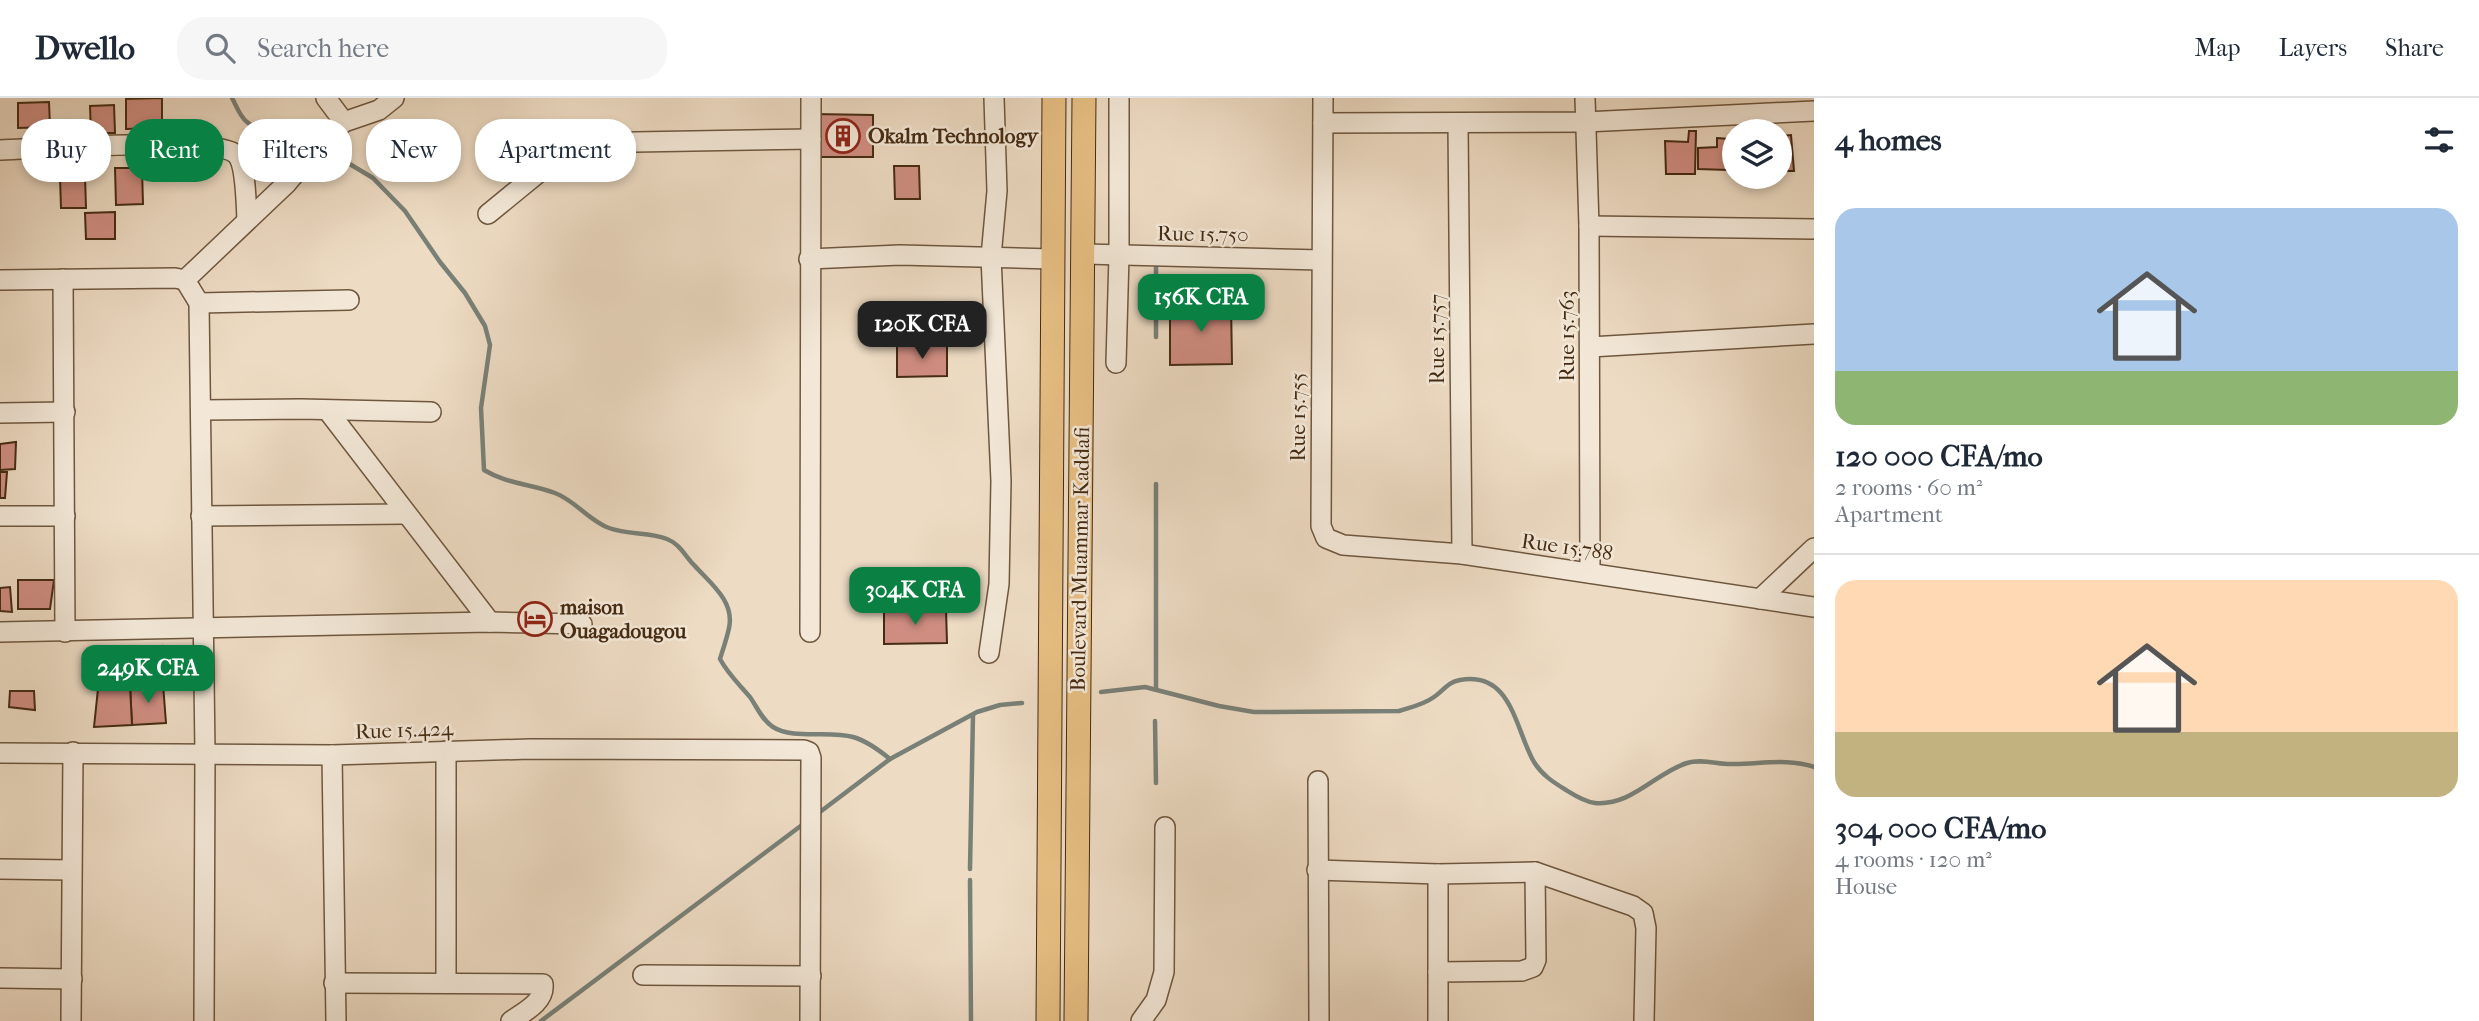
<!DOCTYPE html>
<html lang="en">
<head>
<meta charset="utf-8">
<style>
	:root { --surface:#fff; --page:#f6f6f7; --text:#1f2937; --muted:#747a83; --line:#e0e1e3; --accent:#0b8043 }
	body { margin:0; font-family:"IM FELL French Canon",serif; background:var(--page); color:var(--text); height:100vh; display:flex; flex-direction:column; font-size:26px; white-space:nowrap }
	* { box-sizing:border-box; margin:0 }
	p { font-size:23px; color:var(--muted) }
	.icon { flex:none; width:38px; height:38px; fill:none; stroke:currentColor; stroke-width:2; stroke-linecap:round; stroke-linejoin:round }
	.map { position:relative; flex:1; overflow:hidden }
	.details { display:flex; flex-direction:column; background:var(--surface); width:665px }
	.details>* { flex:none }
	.hud { position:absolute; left:21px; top:21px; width:665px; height:63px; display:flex; gap:14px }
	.controls { position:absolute; left:1722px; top:21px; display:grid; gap:14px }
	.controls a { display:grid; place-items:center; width:70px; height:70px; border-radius:50%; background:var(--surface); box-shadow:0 4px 10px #0003; font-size:35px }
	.price { position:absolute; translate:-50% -60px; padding:0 16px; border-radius:14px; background:var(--accent); color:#fff; font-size:23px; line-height:46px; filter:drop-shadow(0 2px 4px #0008) }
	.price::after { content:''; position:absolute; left:50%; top:42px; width:21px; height:16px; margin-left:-10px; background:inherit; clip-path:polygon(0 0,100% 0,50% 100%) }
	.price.active { background:#222; color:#fff }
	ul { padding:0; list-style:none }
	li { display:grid; align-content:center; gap:14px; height:371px; padding:0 21px }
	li+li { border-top:2px solid var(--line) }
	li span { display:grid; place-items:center; height:217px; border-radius:21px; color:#555 }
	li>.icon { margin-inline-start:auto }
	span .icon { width:126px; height:126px; fill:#fffc; stroke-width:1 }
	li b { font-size:30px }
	h2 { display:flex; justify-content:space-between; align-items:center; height:84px; padding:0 21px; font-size:30px }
	.tag { padding:0 24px; border-radius:28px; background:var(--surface); box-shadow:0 4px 10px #0003; font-size:24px; line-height:63px }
	.tag.active { background:var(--accent); color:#fff }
	header { display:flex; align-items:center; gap:42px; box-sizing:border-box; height:98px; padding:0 35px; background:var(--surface); border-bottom:2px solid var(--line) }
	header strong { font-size:33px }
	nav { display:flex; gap:38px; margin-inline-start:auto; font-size:24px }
	.search { width:490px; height:63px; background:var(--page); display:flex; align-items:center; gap:18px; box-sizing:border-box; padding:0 24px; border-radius:28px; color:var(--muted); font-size:26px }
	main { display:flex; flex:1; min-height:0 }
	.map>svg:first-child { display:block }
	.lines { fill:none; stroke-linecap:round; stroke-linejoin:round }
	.stream { stroke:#798077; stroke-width:4.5 }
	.building { fill:#cf8d81; stroke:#452b12; stroke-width:2 }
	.minor-casing { stroke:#6f573e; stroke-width:22 }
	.major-casing { stroke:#452b12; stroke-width:25 }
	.minor { stroke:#f3e8d8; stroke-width:19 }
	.major { stroke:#e6be82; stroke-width:23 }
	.labels { text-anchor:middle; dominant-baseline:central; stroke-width:5; stroke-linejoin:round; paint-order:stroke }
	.poi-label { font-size:21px; font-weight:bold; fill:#452b12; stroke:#f3e8d8; text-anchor:start }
	.street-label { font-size:21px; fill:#452b12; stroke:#f3e8d8 }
</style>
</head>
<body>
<header>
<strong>Dwello</strong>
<div class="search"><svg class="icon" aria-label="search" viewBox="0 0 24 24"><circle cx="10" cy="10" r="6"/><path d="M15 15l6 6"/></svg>Search here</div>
<nav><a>Map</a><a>Layers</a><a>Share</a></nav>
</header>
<main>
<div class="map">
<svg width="1814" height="923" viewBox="0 0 1814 923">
	<rect width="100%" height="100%" fill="#eddbc3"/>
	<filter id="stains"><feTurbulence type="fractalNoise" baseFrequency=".00286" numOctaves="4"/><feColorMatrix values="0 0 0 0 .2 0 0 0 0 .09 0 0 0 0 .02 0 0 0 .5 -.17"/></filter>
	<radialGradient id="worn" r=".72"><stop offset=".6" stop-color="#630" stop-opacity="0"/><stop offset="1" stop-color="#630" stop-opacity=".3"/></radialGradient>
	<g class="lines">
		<!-- stream -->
		<g class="stream">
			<path d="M232,0C236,7 240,19 247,24C265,39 290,41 312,45"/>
			<path d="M323,50L373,80L405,113L440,164L465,195L485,228L490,247L481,310L484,372C507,386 531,386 555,395C576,403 589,423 609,430C628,437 650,434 667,441C680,446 685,458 694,467C710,485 735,503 729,530C727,540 723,551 720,561C728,576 739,586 750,599C757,609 762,622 773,629C793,642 830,632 853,639C867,643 879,652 890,661"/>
			<polyline points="1156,168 1156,239"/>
			<polyline points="1156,386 1156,591"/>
			<path d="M1101,594L1145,589L1219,608L1254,614L1399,613C1411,609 1423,607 1434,599C1443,593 1448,584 1460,582C1512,573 1515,631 1534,664C1542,677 1553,684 1566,692C1574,697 1585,704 1595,705C1632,708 1655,675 1687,665C1702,660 1719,667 1734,666C1761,666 1789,660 1814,669"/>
			<polyline points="1155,623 1156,685"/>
			<polyline points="816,717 890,661 977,614 1000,607 1022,605"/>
			<polyline points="970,771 973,617"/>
			<polyline points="970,782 971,923"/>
			<polyline points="541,923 806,724"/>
		</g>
	</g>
	<!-- building -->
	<g class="building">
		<polygon points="162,0 162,30 126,31 126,1"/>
		<polygon points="49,4 50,29 18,30 18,5"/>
		<polygon points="114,7 115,35 91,35 90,8"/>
		<polygon points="814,16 873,17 873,59 813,59"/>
		<polygon points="1689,33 1696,33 1695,76 1666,76 1665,43 1688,44"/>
		<polygon points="1791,37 1794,73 1780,73 1780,38"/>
		<polygon points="1717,40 1728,41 1728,72 1698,71 1698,50 1717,49"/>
		<polygon points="1731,50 1734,50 1734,75 1730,75"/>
		<polygon points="894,68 919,68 920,101 895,101"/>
		<polygon points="115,70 142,70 143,106 116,107"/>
		<polygon points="85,78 86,110 61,110 60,79"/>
		<polygon points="115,114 115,141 86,141 85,115"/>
		<polygon points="1231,204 1232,266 1170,267 1170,205"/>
		<polygon points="947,247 947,278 897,279 897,248"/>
		<polygon points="16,344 15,371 0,372 0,346"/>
		<polygon points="0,374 7,374 5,400 0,400"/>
		<polygon points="18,482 54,482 50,511 18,511"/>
		<polygon points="10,489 12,514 0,513 0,490"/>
		<polygon points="946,511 947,545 884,546 884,512"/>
		<polygon points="162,548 163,586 130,588 136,552"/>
		<polygon points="163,586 166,625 132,627 130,588"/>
		<polygon points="130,588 132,627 94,629 98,591"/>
		<polygon points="10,593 34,593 35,612 9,609"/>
	</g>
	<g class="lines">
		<!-- minor casing -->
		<g class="minor-casing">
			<g id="minor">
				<polyline points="326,0 344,24"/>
				<polyline points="1323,0 1321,428 1326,440 1343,447 1462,456 1814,509"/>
				<polyline points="1585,0 1589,128 1590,475"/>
				<polyline points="1323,25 1585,24 1814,13"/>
				<polyline points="1458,26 1462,456"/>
				<path d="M0,52C34,51 220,38 237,57C246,67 246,106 247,121"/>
				<polyline points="488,116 559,58 585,49 635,44 811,41"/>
				<polyline points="1589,128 1814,131"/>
				<polyline points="1084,156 1321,162"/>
				<polyline points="809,161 900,157 1052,161"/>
				<polyline points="63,181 65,534"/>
				<polyline points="0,182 175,180 185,182"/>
				<polyline points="185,182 199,205 205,655 204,923"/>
				<polyline points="185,182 287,85 319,47 344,24 379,12 394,0"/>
				<polyline points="199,205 349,202"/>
				<polyline points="1590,249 1814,236"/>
				<polyline points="1116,265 1119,157 1119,0"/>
				<polyline points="201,312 301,311 431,314"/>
				<polyline points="328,313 490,524"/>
				<polyline points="0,315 65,314"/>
				<polyline points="0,418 65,418"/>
				<polyline points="201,418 405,416"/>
				<polyline points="1760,501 1814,450"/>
				<polyline points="0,534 490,524 582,526"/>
				<polyline points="810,534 811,0"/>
				<polyline points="989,555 999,486 1001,383 991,159 997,93 994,0"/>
				<polyline points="446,653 446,885"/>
				<polyline points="0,655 332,657 530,651 804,652 809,654 811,660 810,923"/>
				<polyline points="332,657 336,923"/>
				<polyline points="1318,683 1319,923"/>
				<polyline points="0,771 71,772"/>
				<polyline points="1317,772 1438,776 1535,774 1633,808 1643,815 1646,830 1644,923"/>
				<polyline points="1438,874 1522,873 1533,869 1536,862 1535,774"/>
				<polyline points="643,877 811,878"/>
				<polyline points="0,880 72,881"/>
				<path d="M334,885L543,886C545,904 524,914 511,923"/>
				<polyline points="71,923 73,654"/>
				<polyline points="1141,923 1156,902 1164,874 1165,729"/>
				<polyline points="1438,923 1438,776"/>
			</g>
		</g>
		<!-- major casing -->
		<g class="major-casing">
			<g id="major">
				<polyline points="1048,923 1054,0"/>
				<polyline points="1076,923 1084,0"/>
			</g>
		</g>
		<!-- minor -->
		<use href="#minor" class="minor"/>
		<!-- major -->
		<use href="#major" class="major"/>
	</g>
	<!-- icons -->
	<defs>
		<g id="building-ring" transform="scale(1.75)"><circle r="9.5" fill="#f3e8d8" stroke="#8f2418" stroke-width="1.5"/><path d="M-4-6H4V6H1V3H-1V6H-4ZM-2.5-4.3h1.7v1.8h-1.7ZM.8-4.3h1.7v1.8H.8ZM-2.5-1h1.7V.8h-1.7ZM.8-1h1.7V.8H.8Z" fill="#8f2418"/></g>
		<g id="hotel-ring" transform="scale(1.75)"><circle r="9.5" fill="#f3e8d8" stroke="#8f2418" stroke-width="1.5"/><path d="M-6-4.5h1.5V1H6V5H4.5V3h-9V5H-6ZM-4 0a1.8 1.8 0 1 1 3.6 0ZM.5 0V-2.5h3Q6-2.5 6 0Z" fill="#8f2418"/></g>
	</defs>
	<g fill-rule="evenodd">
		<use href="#building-ring" x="843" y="38"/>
		<use href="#hotel-ring" x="535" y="521"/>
	</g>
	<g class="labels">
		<!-- poi labels -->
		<g class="poi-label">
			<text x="868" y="38">Okalm Technology</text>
			<text x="560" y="509">maison<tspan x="560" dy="24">Ouagadougou</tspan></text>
		</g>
		<!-- street labels -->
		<g class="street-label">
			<text transform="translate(1203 136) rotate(1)">Rue 15.750</text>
			<text transform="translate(1567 238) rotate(-90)">Rue 15.763</text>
			<text transform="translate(1437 241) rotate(-90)">Rue 15.757</text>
			<text transform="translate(1298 319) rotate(-90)">Rue 15.755</text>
			<text transform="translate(1567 449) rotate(8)">Rue 15.788</text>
			<text transform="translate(1080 461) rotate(-89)">Boulevard Muammar Kaddafi</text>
			<text transform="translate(404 632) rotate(-2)">Rue 15.424</text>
		</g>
	</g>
	<rect width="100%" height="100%" filter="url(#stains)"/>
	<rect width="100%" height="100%" fill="url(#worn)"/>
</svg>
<div class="controls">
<a><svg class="icon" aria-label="layers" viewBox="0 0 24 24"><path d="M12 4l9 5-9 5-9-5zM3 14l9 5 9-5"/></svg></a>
</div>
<b class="price" style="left:1201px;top:236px">156K CFA</b>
<b class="price active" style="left:922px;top:263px">120K CFA</b>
<b class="price" style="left:915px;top:529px">304K CFA</b>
<b class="price" style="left:148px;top:607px">249K CFA</b>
<div class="hud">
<a class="tag">Buy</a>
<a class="tag active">Rent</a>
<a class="tag">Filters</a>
<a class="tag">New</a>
<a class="tag">Apartment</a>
</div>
</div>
<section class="details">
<h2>4 homes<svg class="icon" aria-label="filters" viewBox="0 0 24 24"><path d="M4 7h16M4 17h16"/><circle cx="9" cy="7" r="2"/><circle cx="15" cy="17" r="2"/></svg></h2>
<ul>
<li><span style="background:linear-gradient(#a9c7e8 75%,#8fb573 0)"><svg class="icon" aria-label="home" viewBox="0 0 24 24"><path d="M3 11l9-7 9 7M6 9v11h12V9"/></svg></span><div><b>120 000 CFA/mo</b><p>2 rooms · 60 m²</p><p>Apartment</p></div></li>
<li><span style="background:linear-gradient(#ffd9b3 70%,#c2b280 0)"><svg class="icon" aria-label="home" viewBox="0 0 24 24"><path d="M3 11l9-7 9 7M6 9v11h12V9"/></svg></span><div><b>304 000 CFA/mo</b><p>4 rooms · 120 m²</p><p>House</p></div></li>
</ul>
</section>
</main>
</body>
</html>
